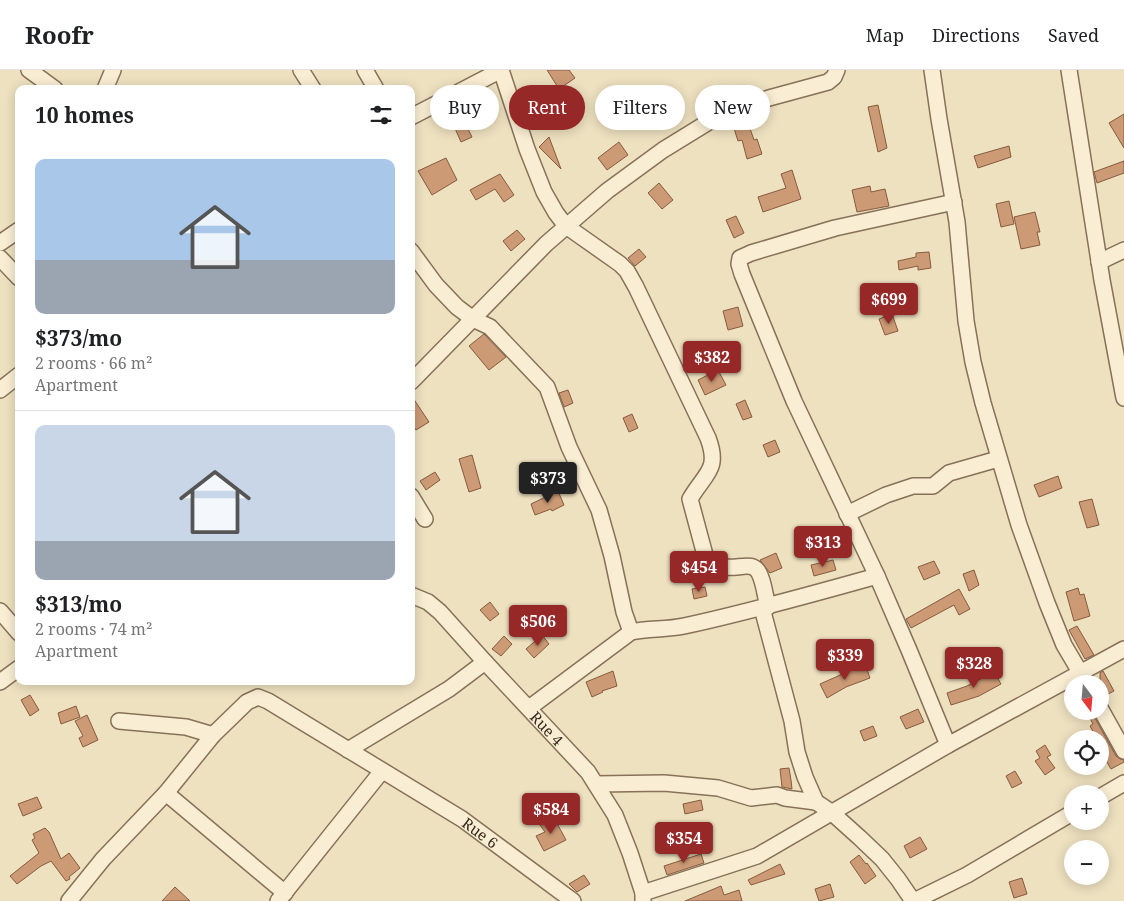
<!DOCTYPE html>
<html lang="en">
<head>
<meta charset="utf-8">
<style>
	:root { --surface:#fff; --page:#f6f6f6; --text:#202124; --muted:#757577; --line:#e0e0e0; --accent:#962928 }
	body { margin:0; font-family:"Noto Serif",serif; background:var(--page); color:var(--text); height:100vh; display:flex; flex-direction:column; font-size:19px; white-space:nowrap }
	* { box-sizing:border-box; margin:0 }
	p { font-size:16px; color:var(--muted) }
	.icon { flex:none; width:28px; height:28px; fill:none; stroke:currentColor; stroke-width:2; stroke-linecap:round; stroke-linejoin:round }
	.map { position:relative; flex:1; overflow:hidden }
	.drawer { position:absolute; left:15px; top:15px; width:400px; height:600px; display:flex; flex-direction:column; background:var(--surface); border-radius:10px; box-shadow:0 2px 12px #0003 }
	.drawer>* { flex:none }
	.guide { position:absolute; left:430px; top:15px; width:475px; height:45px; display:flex; gap:10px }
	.needle { width:32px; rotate:164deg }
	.tools { position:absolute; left:1064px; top:605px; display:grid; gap:10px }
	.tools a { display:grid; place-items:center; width:45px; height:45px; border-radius:50%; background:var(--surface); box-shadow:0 2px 12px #0003; font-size:25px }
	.price { position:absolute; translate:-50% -42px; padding:0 11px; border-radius:5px; background:var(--accent); color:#fff; font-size:16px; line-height:32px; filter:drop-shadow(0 1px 2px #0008) }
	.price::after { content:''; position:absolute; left:50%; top:30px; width:15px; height:11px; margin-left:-8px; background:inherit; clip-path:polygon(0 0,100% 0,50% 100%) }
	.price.current { background:#222; color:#fff }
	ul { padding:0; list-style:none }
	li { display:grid; align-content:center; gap:10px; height:265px; padding:0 20px }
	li+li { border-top:1px solid var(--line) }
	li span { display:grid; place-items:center; height:155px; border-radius:10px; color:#555 }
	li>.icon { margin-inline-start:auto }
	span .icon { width:90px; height:90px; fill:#fffc; stroke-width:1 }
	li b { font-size:21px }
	h2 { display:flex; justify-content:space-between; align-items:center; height:60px; padding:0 20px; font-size:21px }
	.chip { padding:0 18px; border-radius:22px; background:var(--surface); box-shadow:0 2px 12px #0003; font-size:18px; line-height:45px }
	.chip.current { background:var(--accent); color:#fff }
	header { display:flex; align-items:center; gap:30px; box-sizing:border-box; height:70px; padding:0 25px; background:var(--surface); border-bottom:1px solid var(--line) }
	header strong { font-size:24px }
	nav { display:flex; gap:28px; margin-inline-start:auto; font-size:18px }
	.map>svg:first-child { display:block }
	.building { fill:#cc9b76; stroke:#865b3e }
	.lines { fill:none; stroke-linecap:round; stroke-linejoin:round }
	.minor-casing { stroke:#877158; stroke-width:18 }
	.minor { stroke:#f9eed3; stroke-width:15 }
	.labels { text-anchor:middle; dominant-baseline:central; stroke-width:5; stroke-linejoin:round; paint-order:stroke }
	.street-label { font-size:15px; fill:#36291d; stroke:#f5ebd0 }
</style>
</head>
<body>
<header>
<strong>Roofr</strong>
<nav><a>Map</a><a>Directions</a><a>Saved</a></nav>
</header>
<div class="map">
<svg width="1124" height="831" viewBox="0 0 1124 831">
	<rect width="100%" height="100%" fill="#eee1c0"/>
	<!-- building -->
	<g class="building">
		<polygon points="547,0 569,0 575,8 559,19"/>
		<polygon points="657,32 667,50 658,55 648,37"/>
		<polygon points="878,35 887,78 878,82 868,37"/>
		<polygon points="1124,44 1124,78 1109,53"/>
		<polygon points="746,47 754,70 757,69 762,84 747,89 742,70 738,71 732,52"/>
		<polygon points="464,51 472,67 461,72 454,56"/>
		<polygon points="549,67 561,99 539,77"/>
		<polygon points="619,72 628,85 607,100 598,88"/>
		<polygon points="1009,76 1011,87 978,98 974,86"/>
		<polygon points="446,88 457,110 432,125 418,101"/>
		<polygon points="1124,91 1124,103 1097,113 1094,102"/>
		<polygon points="792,100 801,129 763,142 758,127 786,118 781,104"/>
		<polygon points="500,104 514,125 504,132 495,119 476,130 470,120"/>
		<polygon points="659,113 673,130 662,139 648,123"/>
		<polygon points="870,116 871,122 885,119 889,136 857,142 852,120"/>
		<polygon points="1009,131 1014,154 1001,157 996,134"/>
		<polygon points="1035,142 1040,162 1037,162 1040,175 1021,179 1014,147"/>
		<polygon points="736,146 744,163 734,168 726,150"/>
		<polygon points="517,160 525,169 511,181 503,171"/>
		<polygon points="639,179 646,187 635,196 628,188"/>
		<polygon points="929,182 931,198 918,200 918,196 899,200 898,191 916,187 916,183"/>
		<polygon points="738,237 743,256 728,260 723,241"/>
		<polygon points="892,244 898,261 885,265 879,249"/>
		<polygon points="484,264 506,287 489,300 469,276"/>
		<polygon points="718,300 726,315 705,325 698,310"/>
		<polygon points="568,320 573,333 564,337 559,323"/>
		<polygon points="411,325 429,352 416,360 411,353"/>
		<polygon points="745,330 752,347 743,350 736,334"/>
		<polygon points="632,344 638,358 629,362 623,348"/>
		<polygon points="775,370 780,382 768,387 763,375"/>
		<polygon points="472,385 481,418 469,422 459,389"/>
		<polygon points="435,402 440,410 426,420 420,411"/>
		<polygon points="1058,406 1062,418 1039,427 1034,415"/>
		<polygon points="558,421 564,435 552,441 551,439 535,445 531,434"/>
		<polygon points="1092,429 1099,455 1087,458 1079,432"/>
		<polygon points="776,483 782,498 770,503 760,490"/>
		<polygon points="833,490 836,500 814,506 811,495"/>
		<polygon points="934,491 940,503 924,510 918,497"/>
		<polygon points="974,500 979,515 969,521 963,504"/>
		<polygon points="705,517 707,526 694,529 692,519"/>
		<polygon points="1078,518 1080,525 1084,524 1090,546 1074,551 1066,522"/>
		<polygon points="959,519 970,539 959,545 954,535 911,558 906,549"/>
		<polygon points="490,532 499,544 490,551 480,540"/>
		<polygon points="1077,556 1094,585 1085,589 1069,560"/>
		<polygon points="542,565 549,574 534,588 526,579"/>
		<polygon points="504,566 512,574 501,586 492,579"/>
		<polygon points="865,594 870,608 846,617 827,628 820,614"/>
		<polygon points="613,601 617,616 602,621 603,622 592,627 586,612"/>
		<polygon points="1103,601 1114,621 1100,628 1100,603"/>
		<polygon points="994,602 1001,614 979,626 951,635 947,623 967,616"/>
		<polygon points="30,625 39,640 30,646 21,630"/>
		<polygon points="76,636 80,647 61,654 58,643"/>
		<polygon points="918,639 924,652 906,659 900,647"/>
		<polygon points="1086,641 1091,641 1116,686 1120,689 1124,690 1124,692 1111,699 1100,680 1100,669 1097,669 1090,656 1093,654"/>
		<polygon points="87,645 98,670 83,677 79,668 83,666 75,651"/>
		<polygon points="873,656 877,666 864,671 860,661"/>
		<polygon points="1045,675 1051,685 1047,687 1055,698 1045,705 1035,691 1040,688 1036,681"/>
		<polygon points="789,698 791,710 792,719 782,717 780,699"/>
		<polygon points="1015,701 1022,713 1012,718 1006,706"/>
		<polygon points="37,727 42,738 23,746 18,734"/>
		<polygon points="701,730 703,740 685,744 683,734"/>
		<polygon points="554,748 566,770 544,781 536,766 545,762 540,755"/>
		<polygon points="45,758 49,762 61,789 69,783 80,798 69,807 70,809 66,811 51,791 41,796 17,814 10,806 39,783 32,770 35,768 33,764"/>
		<polygon points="920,767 927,779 910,788 904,776"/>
		<polygon points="701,784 704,793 667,805 664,796"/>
		<polygon points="859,785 866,794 867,793 876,806 865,814 850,792"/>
		<polygon points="780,794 785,804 751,815 748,810"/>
		<polygon points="584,805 590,814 577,822 569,814"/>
		<polygon points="1022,808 1027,824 1014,828 1009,812"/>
		<polygon points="830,814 834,827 819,831 815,819"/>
		<polygon points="721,816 724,825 739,820 742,831 685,831"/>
		<polygon points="175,817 190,831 162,831"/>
	</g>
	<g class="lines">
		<!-- minor casing -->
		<g class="minor-casing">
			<g id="minor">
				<polyline points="29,0 55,19"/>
				<polyline points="301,0 313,19"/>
				<polyline points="365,0 376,19"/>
				<path d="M501,0L527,79L544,122L556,143L566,156L620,194L627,201L636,217L708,368C720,400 705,403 690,429L705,485C725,511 750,485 759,503C764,512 765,526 768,537"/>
				<polyline points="932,0 939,49 957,152 966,251 973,292 983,333 1019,455 1047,533 1064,575 1087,614"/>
				<polyline points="1069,0 1102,210 1124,328"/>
				<polyline points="105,19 113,0"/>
				<polyline points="411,47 501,0"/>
				<polyline points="0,173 19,160"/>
				<polyline points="411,181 436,215 457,237 473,249 490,257 547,317 569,377 599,440 612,486 624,542 631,562"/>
				<polyline points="0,188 19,208"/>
				<polyline points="1099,192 1124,180"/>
				<polyline points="411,312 546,174 607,121 663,80 715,48 769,28 828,12 834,7 837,0"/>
				<polyline points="0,320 19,305"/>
				<polyline points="411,426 425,449"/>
				<polyline points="847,444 886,425 913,416 933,416 949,403 998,389"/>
				<path id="s1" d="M411,525L428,532L440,542L485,592L588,702L615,745L630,783L643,823V831"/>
				<polyline points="762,538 792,651 797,682 805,707 816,732 831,742 860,768 882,789 898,809 913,831"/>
				<polyline points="0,541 19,563"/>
				<polyline points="0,612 19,598"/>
				<path d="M529,638L631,562C648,558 666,560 684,556C749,542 813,524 877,506"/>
				<polyline points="1100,638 1124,681"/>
				<polyline points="119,651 186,657 213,665"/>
				<polyline points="948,675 909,580 877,506 794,331 742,204 739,194 740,188 751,183 835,158 954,132"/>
				<polyline points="348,680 449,619 485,592"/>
				<polyline points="596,714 664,713 718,718 751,728 777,725 785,728 816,732"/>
				<polyline points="166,723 285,823"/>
				<polyline points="1100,727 1124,713"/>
				<polyline points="643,823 757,786 948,675 1124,579"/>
				<path id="s2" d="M69,831L103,789L166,723L213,665L247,632L258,627L268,631L462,749L573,831"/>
				<polyline points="278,831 382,701"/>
				<polyline points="914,831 967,805 1072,743"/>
			</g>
		</g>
		<!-- minor -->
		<use href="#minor" class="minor"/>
	</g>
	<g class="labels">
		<!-- street labels -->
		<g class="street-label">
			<text stroke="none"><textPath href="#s1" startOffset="192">Rue 4</textPath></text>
			<text stroke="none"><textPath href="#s2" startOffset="540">Rue 6</textPath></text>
		</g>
	</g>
</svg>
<div class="tools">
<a><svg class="needle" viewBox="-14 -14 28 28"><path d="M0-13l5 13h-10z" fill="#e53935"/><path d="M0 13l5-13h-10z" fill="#757577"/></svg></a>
<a><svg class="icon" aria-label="locate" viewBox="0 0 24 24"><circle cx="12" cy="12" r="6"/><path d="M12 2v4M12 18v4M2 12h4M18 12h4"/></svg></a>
<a>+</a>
<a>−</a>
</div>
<b class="price" style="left:889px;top:255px">$699</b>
<b class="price" style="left:712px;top:313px">$382</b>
<b class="price current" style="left:548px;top:434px">$373</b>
<b class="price" style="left:823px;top:498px">$313</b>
<b class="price" style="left:699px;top:523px">$454</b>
<b class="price" style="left:538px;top:577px">$506</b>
<b class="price" style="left:845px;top:611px">$339</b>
<b class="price" style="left:974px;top:619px">$328</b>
<b class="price" style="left:551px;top:765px">$584</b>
<b class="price" style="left:684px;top:794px">$354</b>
<div class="guide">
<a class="chip">Buy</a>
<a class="chip current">Rent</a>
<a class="chip">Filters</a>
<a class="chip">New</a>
</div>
<section class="drawer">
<h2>10 homes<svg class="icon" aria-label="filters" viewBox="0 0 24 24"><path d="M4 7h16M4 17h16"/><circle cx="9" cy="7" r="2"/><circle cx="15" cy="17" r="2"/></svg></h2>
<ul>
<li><span style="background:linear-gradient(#a9c7e8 65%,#9aa5b1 0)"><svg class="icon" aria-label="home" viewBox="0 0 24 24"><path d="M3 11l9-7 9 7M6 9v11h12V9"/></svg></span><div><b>$373/mo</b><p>2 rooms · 66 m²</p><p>Apartment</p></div></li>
<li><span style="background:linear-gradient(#c9d6e8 75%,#9aa5b1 0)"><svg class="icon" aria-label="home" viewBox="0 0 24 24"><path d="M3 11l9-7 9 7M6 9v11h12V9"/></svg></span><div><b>$313/mo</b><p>2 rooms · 74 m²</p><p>Apartment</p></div></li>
</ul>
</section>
</div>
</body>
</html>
